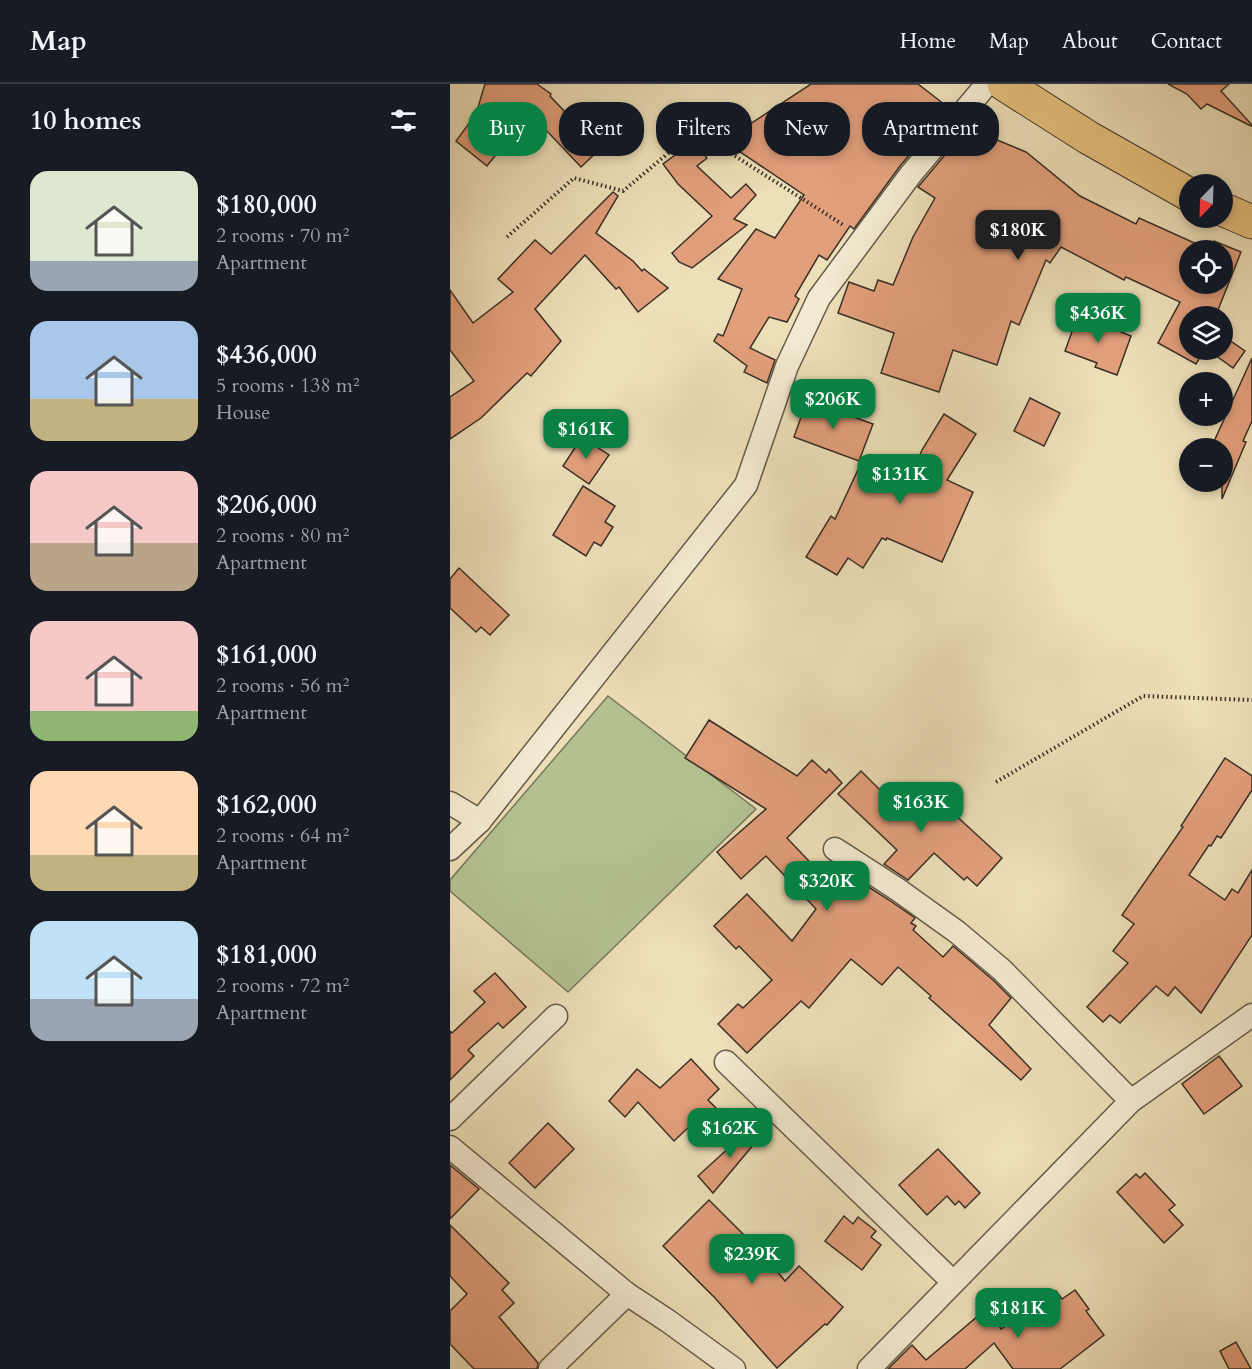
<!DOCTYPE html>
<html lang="en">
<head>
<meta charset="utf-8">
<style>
	:root { --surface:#171b24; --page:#20242c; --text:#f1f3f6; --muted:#9ea1a6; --line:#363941; --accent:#0b8043 }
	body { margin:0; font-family:Cardo,serif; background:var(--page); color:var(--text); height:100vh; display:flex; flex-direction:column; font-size:22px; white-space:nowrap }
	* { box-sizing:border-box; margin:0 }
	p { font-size:20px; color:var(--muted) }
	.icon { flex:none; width:33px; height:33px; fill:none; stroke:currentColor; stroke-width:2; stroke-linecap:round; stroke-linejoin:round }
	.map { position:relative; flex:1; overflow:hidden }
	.side { display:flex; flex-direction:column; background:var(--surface); width:450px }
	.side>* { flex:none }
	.hud { position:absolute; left:18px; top:18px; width:570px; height:54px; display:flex; gap:12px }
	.needle { width:39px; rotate:203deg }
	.buttons { position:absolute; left:729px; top:90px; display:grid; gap:12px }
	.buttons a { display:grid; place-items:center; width:54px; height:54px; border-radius:50%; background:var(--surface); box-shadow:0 3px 9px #0003; font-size:30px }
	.price { position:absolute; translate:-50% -51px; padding:0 14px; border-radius:12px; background:var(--accent); color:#fff; font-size:20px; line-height:39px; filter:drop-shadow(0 2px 3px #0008) }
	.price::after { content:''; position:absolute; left:50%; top:36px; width:18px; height:14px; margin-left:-9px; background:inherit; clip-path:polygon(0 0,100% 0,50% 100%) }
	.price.selected { background:#222; color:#fff }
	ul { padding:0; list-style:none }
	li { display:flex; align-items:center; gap:18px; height:150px; padding:0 30px }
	li span { display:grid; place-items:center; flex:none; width:168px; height:120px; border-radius:18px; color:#555 }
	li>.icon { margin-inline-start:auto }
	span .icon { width:72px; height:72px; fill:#fffc; stroke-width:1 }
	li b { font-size:26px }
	h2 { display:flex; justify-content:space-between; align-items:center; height:72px; padding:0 30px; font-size:26px }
	.tag { padding:0 21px; border-radius:24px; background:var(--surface); box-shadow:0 3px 9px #0003; font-size:21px; line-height:54px }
	.tag.selected { background:var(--accent); color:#fff }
	header { display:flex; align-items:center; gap:36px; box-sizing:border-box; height:84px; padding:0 30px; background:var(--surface); border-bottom:2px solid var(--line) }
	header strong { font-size:28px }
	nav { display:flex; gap:33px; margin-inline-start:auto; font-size:21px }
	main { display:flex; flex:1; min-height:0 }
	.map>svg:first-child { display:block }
	.green { fill:#b4c292; stroke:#76785c; stroke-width:1.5 }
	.building { fill:#e29f7c; stroke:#392f26; stroke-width:1.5; fill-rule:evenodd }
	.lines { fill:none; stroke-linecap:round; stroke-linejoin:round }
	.street-casing { stroke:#665b4a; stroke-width:25 }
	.primary-casing { stroke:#392f26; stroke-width:35 }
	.path { stroke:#392f26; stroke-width:4; stroke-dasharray:1.5 3; stroke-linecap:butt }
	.street { stroke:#f3ead1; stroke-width:22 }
	.primary { stroke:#e6c07c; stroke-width:33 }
</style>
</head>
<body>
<header>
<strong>Map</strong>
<nav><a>Home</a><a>Map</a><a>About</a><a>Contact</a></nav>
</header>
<main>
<section class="side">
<h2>10 homes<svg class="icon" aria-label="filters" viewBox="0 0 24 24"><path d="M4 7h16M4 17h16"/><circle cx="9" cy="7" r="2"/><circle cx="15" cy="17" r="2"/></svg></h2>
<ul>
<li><span style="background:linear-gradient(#dfe7d0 75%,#9aa5b1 0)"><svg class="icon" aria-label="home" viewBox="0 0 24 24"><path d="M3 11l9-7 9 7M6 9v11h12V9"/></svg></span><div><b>$180,000</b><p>2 rooms · 70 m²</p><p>Apartment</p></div></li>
<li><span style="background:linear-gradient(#a9c7e8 65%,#c2b280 0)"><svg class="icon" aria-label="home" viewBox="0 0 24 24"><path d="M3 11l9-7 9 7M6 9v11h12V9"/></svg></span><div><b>$436,000</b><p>5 rooms · 138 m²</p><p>House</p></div></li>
<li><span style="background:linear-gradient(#f6c9c9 60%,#b9a48a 0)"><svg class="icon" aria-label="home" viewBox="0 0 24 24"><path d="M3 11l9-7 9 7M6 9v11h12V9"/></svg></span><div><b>$206,000</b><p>2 rooms · 80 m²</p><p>Apartment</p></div></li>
<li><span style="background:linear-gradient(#f6c9c9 75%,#8fb573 0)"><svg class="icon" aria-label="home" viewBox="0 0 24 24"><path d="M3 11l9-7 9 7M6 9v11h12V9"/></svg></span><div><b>$161,000</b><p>2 rooms · 56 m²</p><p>Apartment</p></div></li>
<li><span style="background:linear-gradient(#ffd9b3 70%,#c2b280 0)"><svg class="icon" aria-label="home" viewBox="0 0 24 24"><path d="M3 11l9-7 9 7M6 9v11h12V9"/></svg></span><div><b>$162,000</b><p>2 rooms · 64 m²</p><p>Apartment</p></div></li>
<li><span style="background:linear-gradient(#bfe0f5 65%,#9aa5b1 0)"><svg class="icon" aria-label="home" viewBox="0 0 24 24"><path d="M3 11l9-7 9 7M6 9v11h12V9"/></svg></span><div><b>$181,000</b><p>2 rooms · 72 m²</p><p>Apartment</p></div></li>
</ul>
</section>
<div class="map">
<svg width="802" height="1285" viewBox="0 0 802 1285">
	<rect width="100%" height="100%" fill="#eddfb8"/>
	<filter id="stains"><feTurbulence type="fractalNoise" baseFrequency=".00333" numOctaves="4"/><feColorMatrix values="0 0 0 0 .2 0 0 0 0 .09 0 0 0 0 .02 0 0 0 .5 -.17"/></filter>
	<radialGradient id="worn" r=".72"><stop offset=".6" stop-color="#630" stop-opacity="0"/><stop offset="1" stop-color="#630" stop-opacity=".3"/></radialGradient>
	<!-- green -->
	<polygon class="green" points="158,612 306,725 118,908 0,807 0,796"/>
	<!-- building -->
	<g class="building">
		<polygon points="35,0 87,0 101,10 100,12 150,65 131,83 78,27 71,59 60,53 37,82 6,57 26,30"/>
		<polygon points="361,0 468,0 499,24 450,82 404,145 400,142 377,176 369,171 345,212 349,215 337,238 319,233 300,264 325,276 317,299 294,288 297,282 264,257 268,250 273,252 292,205 268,195 306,145 325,154 354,111 274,57"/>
		<polygon points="718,0 779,0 771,7 802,41 801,42 757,20 751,25 737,10"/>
		<path d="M521,40L540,53L576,68L630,112L686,140L689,134L760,166L764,157L791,168L768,226L774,230L772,233L740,232V266H754L746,280L708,259L730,218L676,193L674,196L611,163L600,179L596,176L569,241L561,237L547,281L503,266L489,308L431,289L444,249L388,229L399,198L424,207L428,196L443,201L463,153L485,114L468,103ZM740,166H772V200H740Z"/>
		<polygon points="244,57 257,74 247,82 281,114 296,100 306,111 284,135 297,141 242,184 229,178 222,169 262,132 228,100 213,80"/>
		<polygon points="163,108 168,112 146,149 183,177 192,187 194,185 218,204 188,228 169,203 166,205 135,171 85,225 111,257 81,292 77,289 31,334 0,355 0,313 24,297 0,266 0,206 23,239 63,208 48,195 85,156 101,170"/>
		<polygon points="628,231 681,252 667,291 645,283 647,279 615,267"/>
		<polygon points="772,251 795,267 783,284 758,266 772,266"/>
		<polygon points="802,274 802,337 793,357 796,358 772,415 772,364 761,364"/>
		<polygon points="580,314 610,329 594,362 564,347"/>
		<polygon points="357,316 423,340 409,377 344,353"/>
		<polygon points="494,330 526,350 497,396 523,408 492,478 437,454 436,456 432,454 413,484 398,474 387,491 356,473 381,432 385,435 413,375 460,395 472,366"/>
		<polygon points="132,353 159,371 139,400 113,382"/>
		<polygon points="133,402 165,422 155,438 163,443 151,462 144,458 136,472 103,451"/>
		<polygon points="9,484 59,531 40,551 31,543 26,548 0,524 0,495"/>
		<polygon points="259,636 347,692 362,676 376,689 379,685 392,699 337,754 375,794 386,782 439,816 465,834 461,839 466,842 463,846 493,873 503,862 543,896 561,914 539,941 581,985 571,996 479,914 481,912 448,883 432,901 401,875 359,924 351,917 297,969 268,940 288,920 293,924 322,896 289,862 286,865 264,842 297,810 342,857 366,825 316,772 291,795 267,768 316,725 235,674"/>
		<polygon points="775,674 802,692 802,706 771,754 767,752 761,762 759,761 739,791 775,816 782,805 788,809 802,786 802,851 751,929 725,903 718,912 706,902 670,939 660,931 653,938 637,923 678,879 663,867 684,840 672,831 733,743 731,742"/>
		<polygon points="411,687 436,712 442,705 472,734 488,715 552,774 527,802 517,793 514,796 484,769 458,796 434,780 447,766 388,710"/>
		<polygon points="45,889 76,923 53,944 48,939 18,966 24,972 0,996 0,947 2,949 35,918 24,907"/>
		<polygon points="769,972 792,1002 754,1030 732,1000"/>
		<polygon points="241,975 269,1005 258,1016 268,1026 247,1045 242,1040 224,1057 188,1018 175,1033 159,1017 187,985 210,1004"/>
		<polygon points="98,1039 124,1065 85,1104 59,1079"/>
		<polygon points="305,1040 314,1048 263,1109 248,1092"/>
		<polygon points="488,1065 530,1109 515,1124 509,1117 505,1121 497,1112 477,1131 449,1101"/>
		<polygon points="0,1081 29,1105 0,1135"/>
		<polygon points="695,1089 725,1121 719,1126 733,1141 714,1159 667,1108 686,1090 690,1094"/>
		<polygon points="259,1116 313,1170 335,1197 349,1182 393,1223 377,1241 375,1240 327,1284 265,1214 213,1162"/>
		<polygon points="394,1132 403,1140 408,1133 426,1147 421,1153 431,1161 412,1186 375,1157"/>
		<polygon points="0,1141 59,1199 52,1206 64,1219 49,1233 88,1279 87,1285 24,1285 0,1260 0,1227 17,1210 0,1192"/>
		<polygon points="625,1206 639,1225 636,1227 654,1251 610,1285 563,1285 544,1259 515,1285 438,1285 462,1261 476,1276 535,1226 537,1231 540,1229 551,1245 606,1207 612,1215"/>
		<polygon points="786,1258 801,1285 779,1285 770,1267"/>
	</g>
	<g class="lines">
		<!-- street casing -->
		<g class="street-casing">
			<g id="street">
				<polyline points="0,719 30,737"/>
				<polyline points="0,765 30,737 296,401 337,282 369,214 461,90 537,0"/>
				<polyline points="385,765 447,805 507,848 552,886 681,1017"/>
				<polyline points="276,978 503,1198"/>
				<polyline points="0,1035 106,932"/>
				<polyline points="0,1063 177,1210 218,1237 284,1285"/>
				<polyline points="100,1285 177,1210"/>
				<polyline points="419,1285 681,1017 802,931"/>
			</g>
		</g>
		<!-- primary casing -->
		<g class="primary-casing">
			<g id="primary">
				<polyline points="554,0 639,54 740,111"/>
				<polyline points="772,125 802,138"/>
			</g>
		</g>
		<!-- path -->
		<g class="path">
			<polyline points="57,153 124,94 173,107 234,56 263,58 395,142"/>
			<polyline points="546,698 693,612 802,616"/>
		</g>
		<!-- street -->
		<use href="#street" class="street"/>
		<!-- primary -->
		<use href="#primary" class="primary"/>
	</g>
	<rect width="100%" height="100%" filter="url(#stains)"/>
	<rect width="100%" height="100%" fill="url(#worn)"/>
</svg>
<div class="buttons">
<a><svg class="needle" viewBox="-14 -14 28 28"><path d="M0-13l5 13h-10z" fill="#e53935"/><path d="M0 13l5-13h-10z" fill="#9ea1a6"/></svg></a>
<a><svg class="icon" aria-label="locate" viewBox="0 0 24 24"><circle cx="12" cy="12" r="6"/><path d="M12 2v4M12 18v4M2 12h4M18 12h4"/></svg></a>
<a><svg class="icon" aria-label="layers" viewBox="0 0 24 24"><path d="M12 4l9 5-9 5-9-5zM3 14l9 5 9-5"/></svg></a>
<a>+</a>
<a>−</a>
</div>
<b class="price selected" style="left:568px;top:177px">$180K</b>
<b class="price" style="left:648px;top:260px">$436K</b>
<b class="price" style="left:383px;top:346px">$206K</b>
<b class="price" style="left:136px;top:376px">$161K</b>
<b class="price" style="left:450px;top:421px">$131K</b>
<b class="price" style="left:471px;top:749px">$163K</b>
<b class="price" style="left:377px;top:828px">$320K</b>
<b class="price" style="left:280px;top:1075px">$162K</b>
<b class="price" style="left:302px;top:1201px">$239K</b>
<b class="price" style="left:568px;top:1255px">$181K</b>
<div class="hud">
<a class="tag selected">Buy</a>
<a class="tag">Rent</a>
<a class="tag">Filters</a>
<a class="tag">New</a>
<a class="tag">Apartment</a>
</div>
</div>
</main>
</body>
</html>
